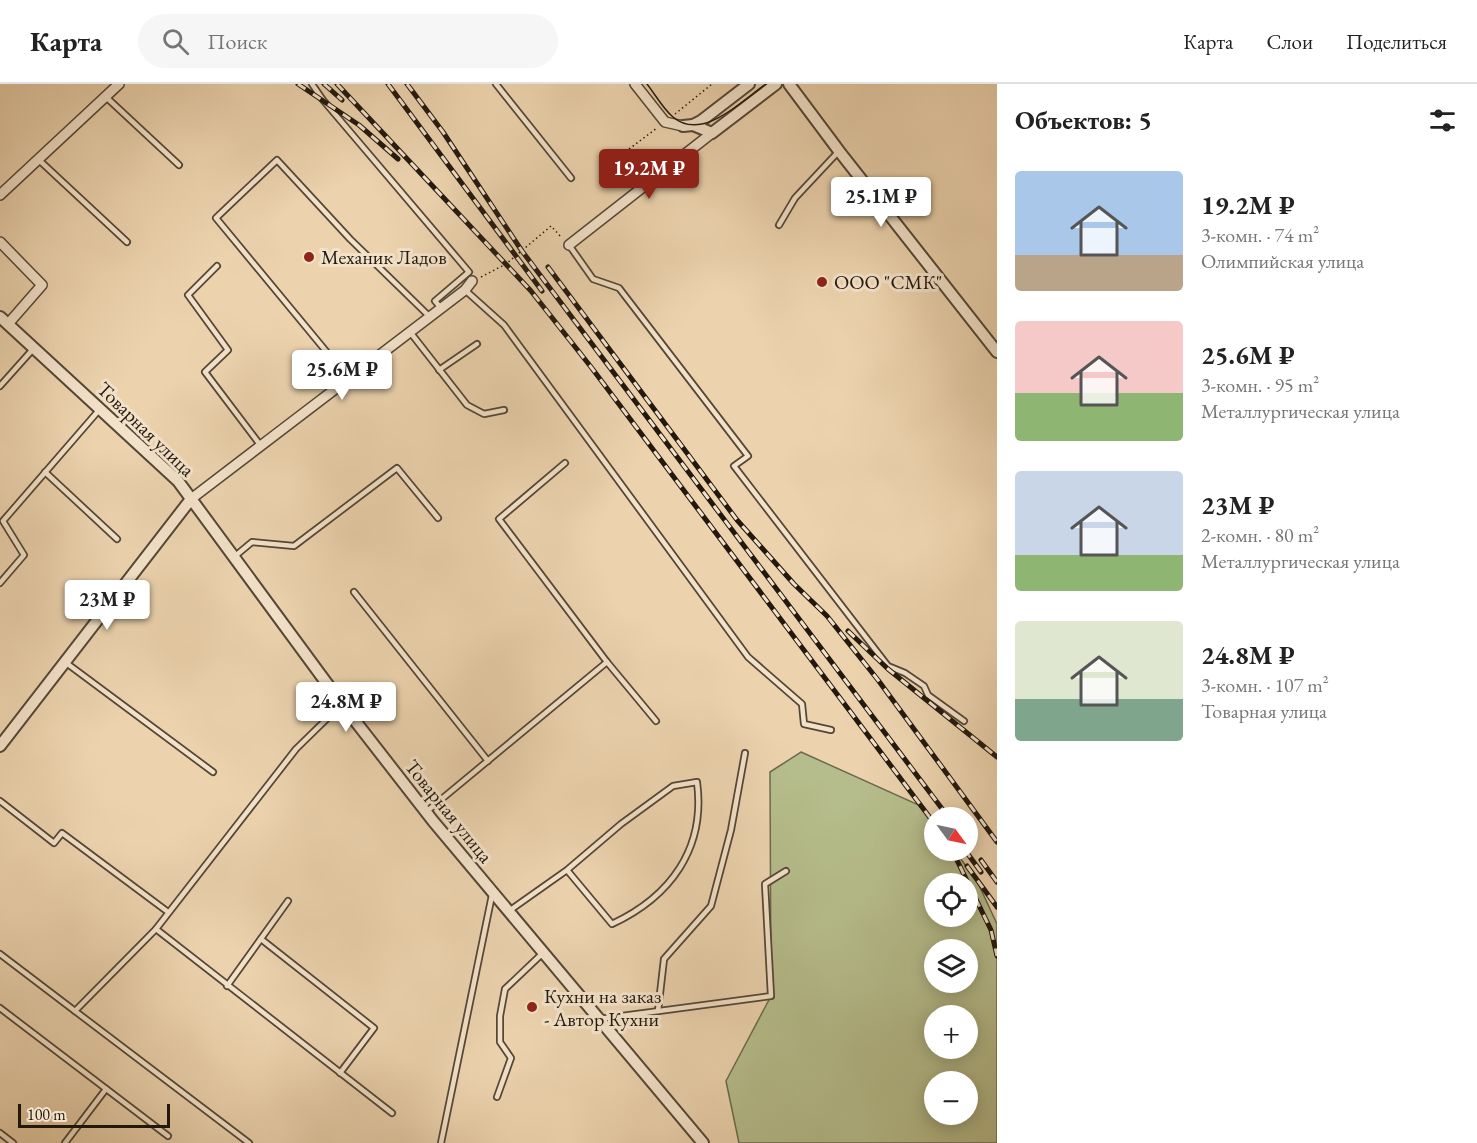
<!DOCTYPE html>
<html lang="ru">
<head>
<meta charset="utf-8">
<style>
	:root { --surface:#fff; --page:#f6f6f6; --text:#222; --muted:#767676; --line:#e0e0e0; --accent:#8f2418 }
	body { margin:0; font-family:"EB Garamond",serif; background:var(--page); color:var(--text); height:100vh; display:flex; flex-direction:column; font-size:22px; white-space:nowrap }
	* { box-sizing:border-box; margin:0 }
	p { font-size:20px; color:var(--muted) }
	.icon { flex:none; width:33px; height:33px; fill:none; stroke:currentColor; stroke-width:2; stroke-linecap:round; stroke-linejoin:round }
	.map { position:relative; flex:1; overflow:hidden }
	.sheet { display:flex; flex-direction:column; background:var(--surface); width:480px }
	.sheet>* { flex:none }
	.needle { width:39px; rotate:123deg }
	.tools { position:absolute; left:924px; top:723px; display:grid; gap:12px }
	.tools a { display:grid; place-items:center; width:54px; height:54px; border-radius:50%; background:var(--surface); box-shadow:0 3px 15px #0003; font-size:30px }
	.scale { position:absolute; left:18px; bottom:15px; width:152px; box-sizing:border-box; padding-left:6px; border:3px solid #22180e; border-top:0; font-size:16px; line-height:21px; white-space:nowrap; color:#22180e; -webkit-text-stroke:4px #f3e2ca; paint-order:stroke }
	.price { position:absolute; translate:-50% -51px; padding:0 14px; border-radius:6px; background:#fff; color:#222; font-size:20px; line-height:39px; filter:drop-shadow(0 2px 3px #0008) }
	.price::after { content:''; position:absolute; left:50%; top:36px; width:18px; height:14px; margin-left:-9px; background:inherit; clip-path:polygon(0 0,100% 0,50% 100%) }
	.price.selected { background:var(--accent); color:#fff }
	ul { padding:0; list-style:none }
	li { display:flex; align-items:center; gap:18px; height:150px; padding:0 18px }
	li span { display:grid; place-items:center; flex:none; width:168px; height:120px; border-radius:6px; color:#555 }
	li>.icon { margin-inline-start:auto }
	span .icon { width:72px; height:72px; fill:#fffc; stroke-width:1 }
	li b { font-size:26px }
	h2 { display:flex; justify-content:space-between; align-items:center; height:72px; padding:0 18px; font-size:26px }
	header { display:flex; align-items:center; gap:36px; box-sizing:border-box; height:84px; padding:0 30px; background:var(--surface); border-bottom:2px solid var(--line) }
	header strong { font-size:28px }
	nav { display:flex; gap:33px; margin-inline-start:auto; font-size:21px }
	.search { width:420px; height:54px; background:var(--page); display:flex; align-items:center; gap:15px; box-sizing:border-box; padding:0 21px; border-radius:33px; color:var(--muted); font-size:22px }
	main { display:flex; flex:1; min-height:0 }
	.map>svg:first-child { display:block }
	.green { fill:#b6bd8c; stroke:#6c6a4d; stroke-width:1.5; fill-rule:evenodd }
	.lines { fill:none; stroke-linecap:round; stroke-linejoin:round }
	.service-casing { stroke:#544736; stroke-width:8 }
	.minor-casing { stroke:#544736; stroke-width:12 }
	.tertiary-casing { stroke:#544736; stroke-width:14 }
	.path { stroke:#22180e; stroke-width:1.5; stroke-dasharray:1.5 3; stroke-linecap:butt }
	.service { stroke:#f3e2ca; stroke-width:4.5 }
	.minor { stroke:#f3e2ca; stroke-width:9 }
	.tertiary { stroke:#f3e2ca; stroke-width:10 }
	.tram { stroke:#22180e; stroke-width:1.5 }
	.rail-casing { stroke:#22180e; stroke-width:5 }
	.rail { stroke:#f3e2ca; stroke-width:3; stroke-dasharray:9; stroke-linecap:butt }
	.poi-dot { fill:#8f2418; stroke:#f3e2ca; stroke-width:2 }
	.labels { text-anchor:middle; dominant-baseline:central; stroke-width:6; stroke-linejoin:round; paint-order:stroke }
	.poi-label { font-size:20px; fill:#22180e; stroke:#f3e2ca; text-anchor:start }
	.street-label { font-size:20px; fill:#22180e; stroke:#f3e2ca }
</style>
</head>
<body>
<header>
<strong>Карта</strong>
<div class="search"><svg class="icon" aria-label="search" viewBox="0 0 24 24"><circle cx="10" cy="10" r="6"/><path d="M15 15l6 6"/></svg>Поиск</div>
<nav><a>Карта</a><a>Слои</a><a>Поделиться</a></nav>
</header>
<main>
<div class="map">
<svg width="997" height="1059" viewBox="0 0 997 1059">
	<rect width="100%" height="100%" fill="#ecd3ae"/>
	<filter id="stains"><feTurbulence type="fractalNoise" baseFrequency=".00333" numOctaves="4"/><feColorMatrix values="0 0 0 0 .2 0 0 0 0 .09 0 0 0 0 .02 0 0 0 .5 -.17"/></filter>
	<radialGradient id="worn" r=".72"><stop offset=".6" stop-color="#630" stop-opacity="0"/><stop offset="1" stop-color="#630" stop-opacity=".3"/></radialGradient>
	<!-- green -->
	<path class="green" d="M801,668L921,722L934,739V766L955,767L977,797L997,840V1059H739L726,997L771,912L770,688ZM934,800H968V832H934ZM934,866H968V898H934ZM934,932H968V964H934ZM934,998H968V1030H934Z"/>
	<g class="lines">
		<!-- service casing -->
		<g class="service-casing">
			<g id="service">
				<polyline points="312,0 323,16 469,188 435,217 441,224"/>
				<polyline points="496,0 571,94"/>
				<polyline points="106,13 179,81"/>
				<polyline points="39,76 127,158"/>
				<polyline points="779,141 795,114 839,67"/>
				<polyline points="569,161 593,195 619,204 748,372 734,382 888,582 905,589 924,602 928,611 964,637"/>
				<polyline points="217,182 188,211 228,266 205,288 261,362"/>
				<polyline points="465,206 504,241 748,573 802,620 804,640 831,646"/>
				<polyline points="410,248 467,321 484,330 504,326"/>
				<polyline points="439,286 477,260"/>
				<polyline points="349,295 216,134 277,76 350,155 430,233"/>
				<polyline points="0,302 34,264"/>
				<polyline points="565,379 499,435 607,578"/>
				<polyline points="45,388 117,455"/>
				<polyline points="234,473 252,458 294,462 397,384 438,434"/>
				<polyline points="0,499 24,471 3,437 100,325"/>
				<polyline points="354,508 488,677"/>
				<polyline points="65,578 213,688"/>
				<polyline points="0,717 54,759 62,749 168,828"/>
				<polyline points="426,728 607,578 656,637"/>
				<path d="M509,827L567,786L621,740L673,702L697,698C706,765 670,813 612,840L567,786"/>
				<polyline points="156,845 392,1029"/>
				<polyline points="261,855 374,944 340,989"/>
				<polyline points="0,870 75,927 156,845 296,665 342,620"/>
				<polyline points="227,902 288,817"/>
				<polyline points="0,924 168,1052"/>
				<polyline points="75,927 249,1059"/>
				<polyline points="658,927 664,875 711,822 731,746 745,669"/>
				<polyline points="599,935 771,912 765,800 786,787"/>
				<polyline points="497,1013 511,974 500,958 500,932 505,905 544,868"/>
				<polyline points="0,1049 13,1059"/>
				<polyline points="65,1059 106,1005"/>
				<polyline points="441,1059 492,811"/>
			</g>
		</g>
		<!-- minor casing -->
		<g class="minor-casing">
			<g id="minor">
				<polyline points="635,0 665,38 683,42"/>
				<polyline points="0,111 119,0"/>
				<polyline points="0,158 42,201 8,240"/>
				<polyline points="569,161 712,49"/>
				<polyline points="191,415 465,206 472,197"/>
			</g>
		</g>
		<!-- tertiary casing -->
		<g class="tertiary-casing">
			<g id="tertiary">
				<polyline points="789,0 839,67 997,268"/>
				<polyline points="693,41 712,49 776,0"/>
				<polyline points="683,42 693,41 701,37 749,0"/>
				<polyline points="0,233 178,397 342,620 433,737 703,1059"/>
				<polyline points="0,662 191,415"/>
			</g>
		</g>
		<!-- path -->
		<g class="path">
			<polyline points="675,30 712,0"/>
			<polyline points="629,65 657,44"/>
			<polyline points="481,193 506,180 551,142 562,154"/>
		</g>
		<!-- service -->
		<use href="#service" class="service"/>
		<!-- minor -->
		<use href="#minor" class="minor"/>
		<!-- tertiary -->
		<use href="#tertiary" class="tertiary"/>
		<!-- tram -->
		<path class="tram" d="M647,0C655,10 663,25 673,33C702,58 742,17 766,0"/>
		<!-- rail casing -->
		<g class="rail-casing">
			<g id="rail">
				<polyline points="298,0 359,41 398,75"/>
				<polyline points="324,0 342,16"/>
				<polyline points="337,0 531,207 591,283 934,739"/>
				<polyline points="388,0 542,207"/>
				<polyline points="407,0 443,48 522,167 949,734"/>
				<polyline points="548,183 737,436 794,500 827,532 878,596 997,758"/>
				<polyline points="848,547 888,585 997,673"/>
				<polyline points="952,766 991,846 997,872"/>
				<polyline points="965,766 981,788"/>
				<polyline points="981,776 997,798"/>
				<polyline points="967,782 997,823"/>
			</g>
		</g>
		<!-- rail -->
		<use href="#rail" class="rail"/>
	</g>
	<!-- markers -->
	<g class="poi-dot">
		<circle cx="309" cy="173" r="6"/>
		<circle cx="822" cy="198" r="6"/>
		<circle cx="532" cy="923" r="6"/>
	</g>
	<g class="labels">
		<!-- poi labels -->
		<g class="poi-label">
			<text x="321" y="173">Механик Ладов</text>
			<text x="834" y="198">ООО "СМК"</text>
			<text x="544" y="912">Кухни на заказ<tspan x="544" dy="23">- Автор Кухни</tspan></text>
		</g>
		<!-- street labels -->
		<g class="street-label">
			<text transform="translate(146 345) rotate(44)">Товарная улица</text>
			<text transform="translate(449 727) rotate(51)">Товарная улица</text>
		</g>
	</g>
	<rect width="100%" height="100%" filter="url(#stains)"/>
	<rect width="100%" height="100%" fill="url(#worn)"/>
</svg>
<div class="tools">
<a><svg class="needle" viewBox="-14 -14 28 28"><path d="M0-13l5 13h-10z" fill="#e53935"/><path d="M0 13l5-13h-10z" fill="#767676"/></svg></a>
<a><svg class="icon" aria-label="locate" viewBox="0 0 24 24"><circle cx="12" cy="12" r="6"/><path d="M12 2v4M12 18v4M2 12h4M18 12h4"/></svg></a>
<a><svg class="icon" aria-label="layers" viewBox="0 0 24 24"><path d="M12 4l9 5-9 5-9-5zM3 14l9 5 9-5"/></svg></a>
<a>+</a>
<a>−</a>
</div>
<div class="scale">100 m</div>
<b class="price selected" style="left:649px;top:116px">19.2M ₽</b>
<b class="price" style="left:881px;top:144px">25.1M ₽</b>
<b class="price" style="left:342px;top:317px">25.6M ₽</b>
<b class="price" style="left:107px;top:547px">23M ₽</b>
<b class="price" style="left:346px;top:649px">24.8M ₽</b>
</div>
<section class="sheet">
<h2>Объектов: 5<svg class="icon" aria-label="filters" viewBox="0 0 24 24"><path d="M4 7h16M4 17h16"/><circle cx="9" cy="7" r="2"/><circle cx="15" cy="17" r="2"/></svg></h2>
<ul>
<li><span style="background:linear-gradient(#a9c7e8 70%,#b9a48a 0)"><svg class="icon" aria-label="home" viewBox="0 0 24 24"><path d="M3 11l9-7 9 7M6 9v11h12V9"/></svg></span><div><b>19.2M ₽</b><p>3-комн. · 74 m²</p><p>Олимпийская улица</p></div></li>
<li><span style="background:linear-gradient(#f6c9c9 60%,#8fb573 0)"><svg class="icon" aria-label="home" viewBox="0 0 24 24"><path d="M3 11l9-7 9 7M6 9v11h12V9"/></svg></span><div><b>25.6M ₽</b><p>3-комн. · 95 m²</p><p>Металлургическая улица</p></div></li>
<li><span style="background:linear-gradient(#c9d6e8 70%,#8fb573 0)"><svg class="icon" aria-label="home" viewBox="0 0 24 24"><path d="M3 11l9-7 9 7M6 9v11h12V9"/></svg></span><div><b>23M ₽</b><p>2-комн. · 80 m²</p><p>Металлургическая улица</p></div></li>
<li><span style="background:linear-gradient(#dfe7d0 65%,#7fa58c 0)"><svg class="icon" aria-label="home" viewBox="0 0 24 24"><path d="M3 11l9-7 9 7M6 9v11h12V9"/></svg></span><div><b>24.8M ₽</b><p>3-комн. · 107 m²</p><p>Товарная улица</p></div></li>
</ul>
</section>
</main>
</body>
</html>
